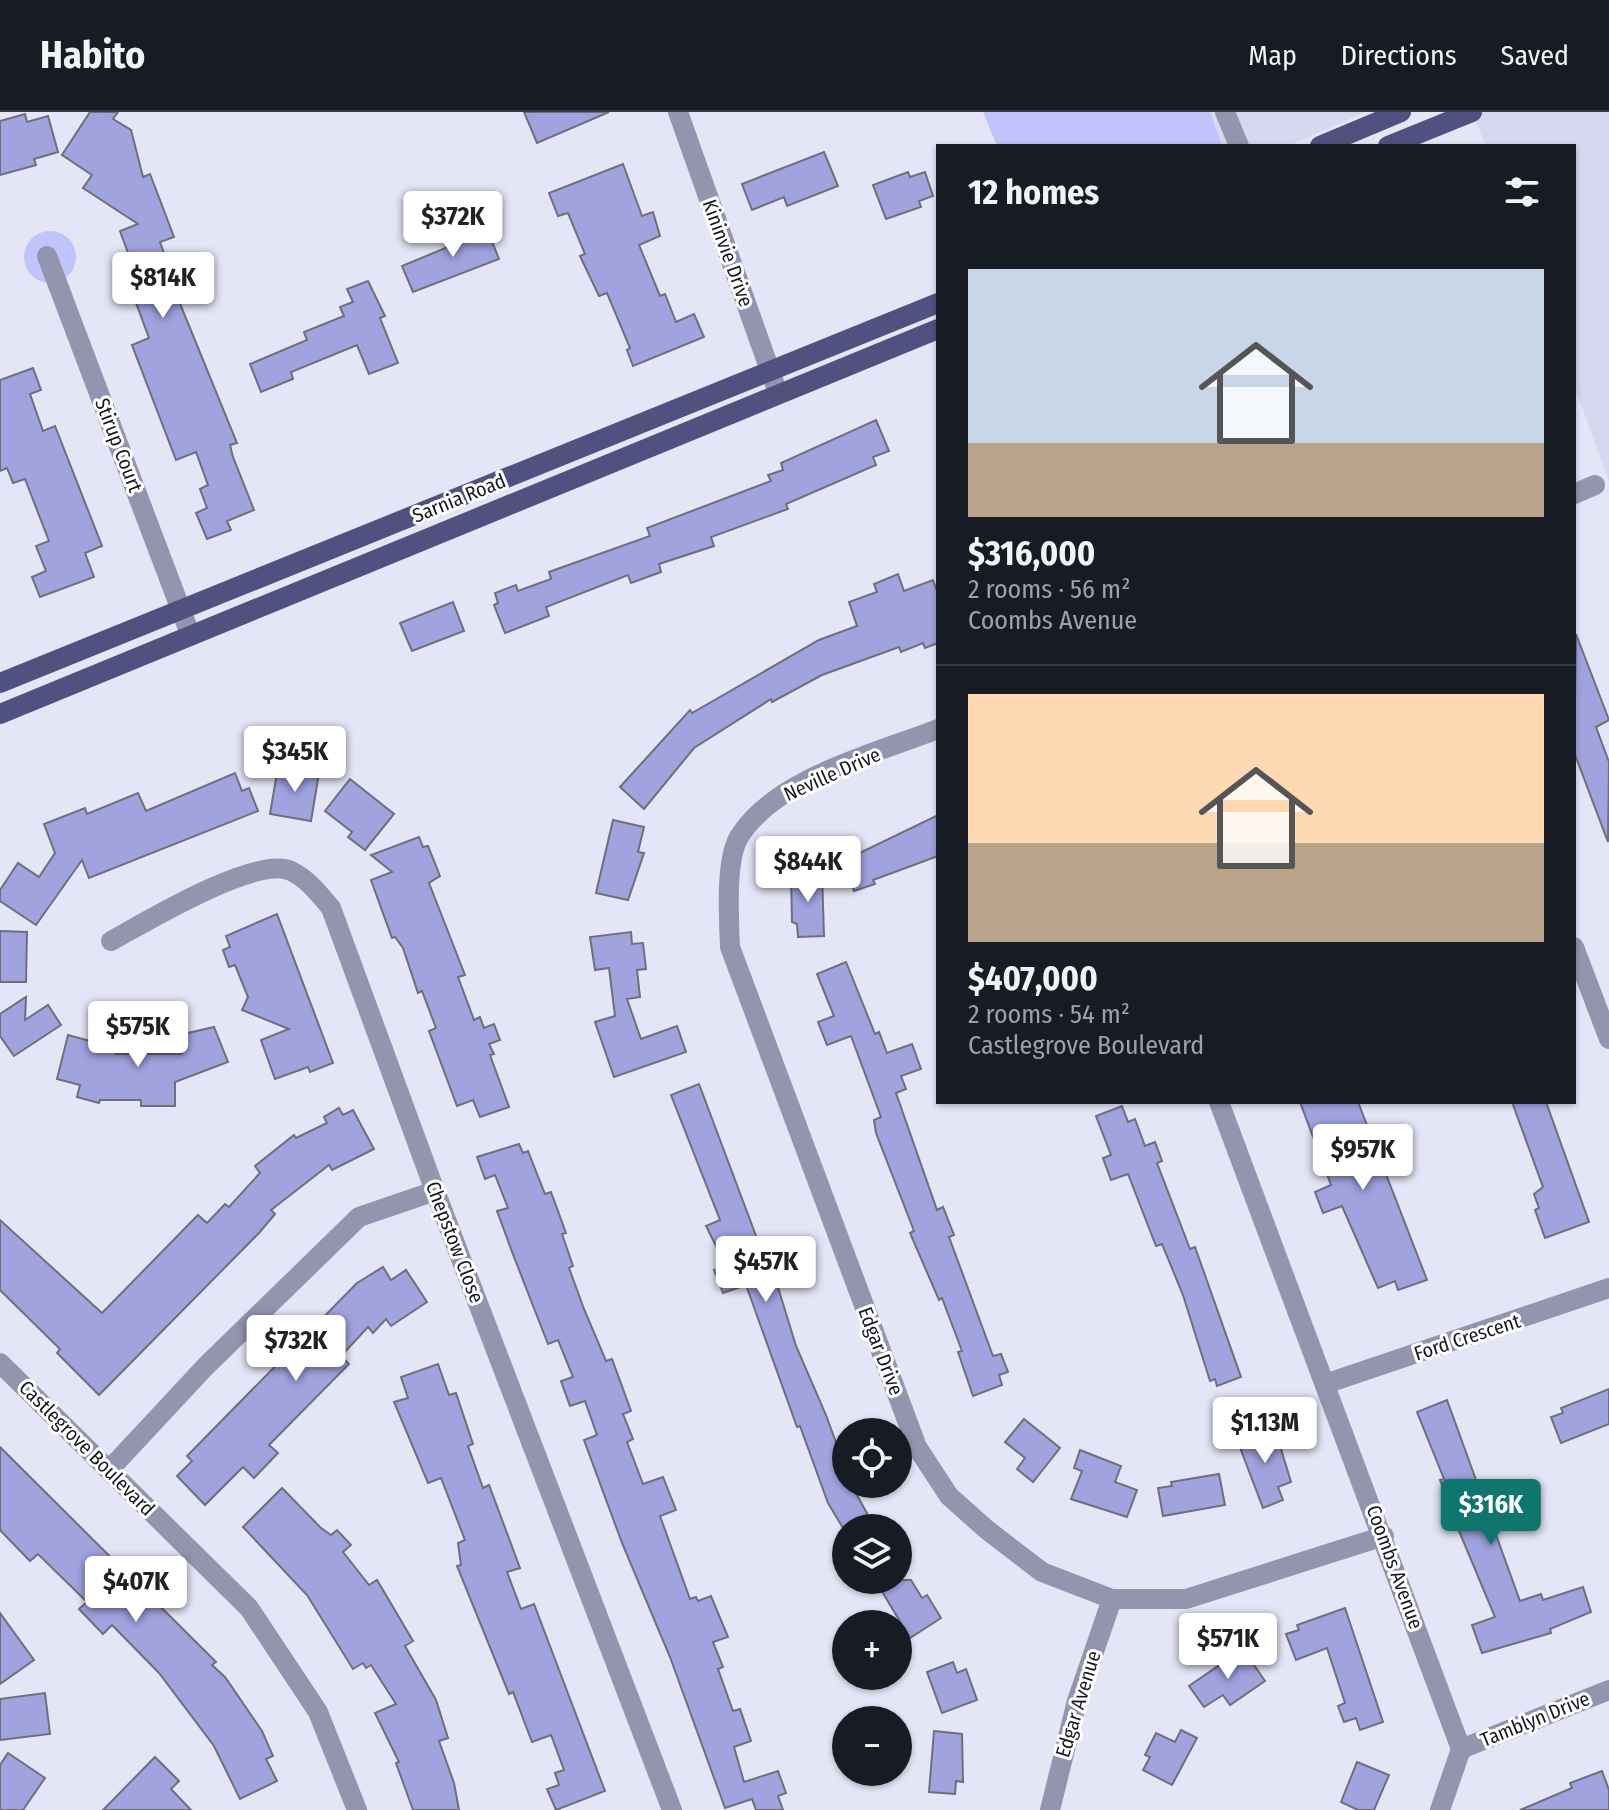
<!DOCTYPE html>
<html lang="en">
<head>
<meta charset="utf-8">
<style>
	:root { --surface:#171b24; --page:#242831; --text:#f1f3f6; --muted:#9ea1a6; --line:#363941; --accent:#0f766e }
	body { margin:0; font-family:"Fira Sans Condensed",sans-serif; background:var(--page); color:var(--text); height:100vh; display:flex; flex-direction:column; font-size:30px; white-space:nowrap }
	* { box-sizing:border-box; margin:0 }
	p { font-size:26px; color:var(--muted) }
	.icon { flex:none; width:44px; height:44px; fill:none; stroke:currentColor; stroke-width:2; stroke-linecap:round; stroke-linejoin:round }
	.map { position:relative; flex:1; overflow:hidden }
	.panel { position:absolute; left:936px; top:32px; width:640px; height:960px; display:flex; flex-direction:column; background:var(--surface); border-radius:0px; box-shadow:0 2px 6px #0004 }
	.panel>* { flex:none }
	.fabs { position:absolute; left:832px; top:1306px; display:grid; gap:16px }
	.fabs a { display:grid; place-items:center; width:80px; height:80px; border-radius:50%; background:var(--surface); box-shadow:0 2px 6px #0004; font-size:40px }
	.price { position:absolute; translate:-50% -68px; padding:0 18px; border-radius:8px; background:#fff; color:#222; font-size:26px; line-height:52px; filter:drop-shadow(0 2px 4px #0008) }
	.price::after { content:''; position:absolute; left:50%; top:48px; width:24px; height:18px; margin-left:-12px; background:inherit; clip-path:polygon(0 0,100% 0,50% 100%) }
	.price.current { background:var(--accent); color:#fff }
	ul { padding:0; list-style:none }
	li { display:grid; align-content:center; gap:16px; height:424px; padding:0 32px }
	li+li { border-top:2px solid var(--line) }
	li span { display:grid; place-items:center; height:248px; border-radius:0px; color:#555 }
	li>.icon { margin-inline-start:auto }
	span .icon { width:144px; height:144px; fill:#fffc; stroke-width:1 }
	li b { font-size:34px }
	h2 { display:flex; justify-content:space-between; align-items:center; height:96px; padding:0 32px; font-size:34px }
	header { display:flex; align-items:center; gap:48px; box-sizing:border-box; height:112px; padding:0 40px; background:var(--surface); border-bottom:2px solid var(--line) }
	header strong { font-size:38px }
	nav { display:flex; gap:44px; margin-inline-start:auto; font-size:28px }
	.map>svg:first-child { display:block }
	.built { fill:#d6d8f0 }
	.green { fill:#c1c3fb }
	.building { fill:#a1a3df; stroke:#6e6f7d; stroke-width:2 }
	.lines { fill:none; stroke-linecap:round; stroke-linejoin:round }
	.minor { stroke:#9395af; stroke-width:20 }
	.major { stroke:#51517f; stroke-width:20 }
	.labels { text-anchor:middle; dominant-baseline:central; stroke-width:6; stroke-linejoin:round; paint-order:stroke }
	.street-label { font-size:20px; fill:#18191f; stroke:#fff }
</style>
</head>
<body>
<header>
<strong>Habito</strong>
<nav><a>Map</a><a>Directions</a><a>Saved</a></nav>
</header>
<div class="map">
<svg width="1609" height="1698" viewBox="0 0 1609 1698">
	<rect width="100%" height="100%" fill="#e4e5f6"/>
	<!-- built -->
	<g class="built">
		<polygon points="996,0 1366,0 1288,34 1010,34"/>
		<polygon points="1472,0 1609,0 1609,370 1574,273 1574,34 1486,34"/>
	</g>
	<!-- green -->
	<g class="green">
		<polygon points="983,0 1210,0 1222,34 997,34"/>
		<circle cx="50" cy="145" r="26"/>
	</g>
	<!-- building -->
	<g class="building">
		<polygon points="90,0 118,0 113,7 131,18 143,65 150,62 174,125 160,130 177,176 174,177 237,331 230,333 233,345 254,398 227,409 231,418 207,427 196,401 207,396 200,377 208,373 196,340 176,348 132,233 149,226 122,153 131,149 120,119 138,112 83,76 92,63 62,43"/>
		<polygon points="524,0 609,0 537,31"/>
		<polygon points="25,2 27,10 48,4 58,40 34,47 36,53 0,63 0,9"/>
		<polygon points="824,40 838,74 787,94 784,85 752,98 742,72"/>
		<polygon points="623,52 642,104 653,100 660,124 639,133 660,184 665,182 676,210 694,202 704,225 633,254 627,238 630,236 607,181 599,184 580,144 585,142 568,101 558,104 549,81"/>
		<polygon points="908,60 910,65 925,60 933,84 919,89 921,95 886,107 873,73"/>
		<polygon points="485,112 499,147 413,180 402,154 460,130 457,123"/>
		<polygon points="368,169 385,204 380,206 398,251 369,262 357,233 291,260 293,267 261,280 250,252 307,228 304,220 344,204 340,195 353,190 347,177"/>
		<polygon points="33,256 41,278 30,282 43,319 55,314 102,434 85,441 94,465 40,485 32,465 46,459 36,434 49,429 25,367 13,371 7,356 0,359 0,268"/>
		<polygon points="876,308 889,339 873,345 876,353 786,392 788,397 711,425 714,434 659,452 661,460 631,471 628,463 546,495 549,504 505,521 494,493 498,491 495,481 516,473 518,479 551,467 549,460 650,424 647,416 771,369 768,363 783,358 781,351"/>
		<polygon points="898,462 904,479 933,468 938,482 938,531 925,536 923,531 901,540 899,535 822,563 772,590 771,587 694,636 644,697 620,675 690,598 692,601 819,528 857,514 849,490 877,480 874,472"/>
		<polygon points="453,490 464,519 412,539 400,511"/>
		<polygon points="1576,522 1609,608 1596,615 1609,650 1608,730 1574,640"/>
		<polygon points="278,655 319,661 311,709 270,702"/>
		<polygon points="235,661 242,679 249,676 258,699 89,766 82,748 36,813 0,789 0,778 18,751 39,765 55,741 44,712 85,696 87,702 138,681 146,699"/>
		<polygon points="350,667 394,702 365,738 348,725 352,720 325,699"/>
		<polygon points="938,703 938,744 873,768 875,772 854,779 843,749"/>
		<polygon points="613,708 644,715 638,740 644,741 628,788 596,781"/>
		<polygon points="419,725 423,735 428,734 440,764 429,771 465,863 458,865 474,908 480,905 484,916 494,912 500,928 489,932 494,942 490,943 509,995 480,1005 473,988 457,994 429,919 436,916 422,879 418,881 403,836 395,825 392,826 371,768 392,760 371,743"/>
		<polygon points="822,760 824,824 798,825 797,812 792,810 791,761"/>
		<polygon points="277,802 333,951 310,960 308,955 275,967 261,928 289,917 242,898 248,885 235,853 229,855 223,838 230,835 226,824"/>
		<polygon points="0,819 27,820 26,870 0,870"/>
		<polygon points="631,820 632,832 643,831 646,857 637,858 640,885 627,887 641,927 677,914 686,940 614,965 595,910 615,904 609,856 595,858 590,825"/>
		<polygon points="846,850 875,922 879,920 887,941 912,932 921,957 901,964 906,977 896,981 937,1098 943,1095 954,1123 949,1125 993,1244 1001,1242 1008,1260 999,1263 1002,1273 973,1284 958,1240 962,1239 942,1186 939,1188 910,1121 914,1119 876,1021 874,1008 881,1005 851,924 827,933 818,910 834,904 817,862"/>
		<polygon points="26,885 25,908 48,893 61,913 14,944 0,924 0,902"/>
		<polygon points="214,915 228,950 175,970 175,994 141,994 141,988 100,988 99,991 77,985 80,973 57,967 68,923 116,936 115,942 182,942 175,924"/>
		<polygon points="699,972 758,1129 762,1128 769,1146 796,1234 826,1303 846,1358 846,1372 851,1372 875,1416 843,1416 828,1391 800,1314 797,1315 746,1173 723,1181 714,1158 726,1154 706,1114 720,1108 671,983"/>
		<polygon points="1300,990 1358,990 1427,1168 1398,1178 1395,1169 1378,1176 1342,1094 1323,1101 1315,1080 1331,1073"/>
		<polygon points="1512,990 1546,990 1589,1110 1545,1126 1535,1098 1539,1096 1534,1082 1543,1075"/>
		<polygon points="1122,994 1128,1010 1135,1007 1145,1034 1155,1030 1162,1049 1157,1051 1190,1137 1195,1135 1241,1265 1217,1274 1215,1267 1210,1269 1183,1183 1162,1132 1156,1134 1128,1062 1111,1068 1103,1046 1111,1043 1096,1004"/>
		<polygon points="339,996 343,1003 353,998 374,1037 332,1058 329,1053 271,1098 275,1102 259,1121 99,1283 57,1241 60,1237 0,1178 0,1108 102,1201 198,1103 207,1111 225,1092 229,1095 260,1061 255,1054 294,1023 296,1026 327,1011 324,1005"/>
		<polygon points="519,1032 523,1041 528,1039 545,1082 551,1080 566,1121 562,1122 573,1154 569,1156 584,1197 606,1249 612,1247 631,1299 623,1302 633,1327 627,1330 643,1372 663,1365 676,1398 660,1404 690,1487 696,1485 698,1489 711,1484 728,1525 713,1530 723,1555 718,1557 733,1599 740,1597 751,1629 734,1635 744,1670 778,1659 786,1681 778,1684 783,1698 756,1698 752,1687 725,1696 670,1545 622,1431 584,1328 597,1323 585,1289 570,1294 561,1269 573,1265 558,1228 548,1232 514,1145 497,1099 508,1096 495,1063 485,1067 477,1045"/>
		<polygon points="383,1155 391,1168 406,1158 427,1190 391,1214 386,1207 373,1221 368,1215 341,1244 349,1252 269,1333 278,1341 254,1366 243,1355 205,1393 177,1364 192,1349 187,1344 357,1171"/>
		<polygon points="438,1252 449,1283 456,1281 473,1332 468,1334 483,1376 489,1373 520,1456 507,1460 521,1497 534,1492 605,1679 556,1698 547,1677 559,1673 555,1661 564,1658 551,1623 532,1630 513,1580 509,1582 457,1454 461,1453 458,1431 465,1428 441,1366 428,1371 394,1290 408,1286 401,1265"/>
		<polygon points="1609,1277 1609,1312 1561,1331 1551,1305 1563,1301 1561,1296"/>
		<polygon points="1447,1288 1520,1489 1541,1482 1543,1488 1583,1475 1591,1500 1550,1517 1551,1521 1482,1541 1472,1513 1495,1505 1454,1407 1440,1368 1444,1367 1417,1300"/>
		<polygon points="1024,1307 1060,1336 1033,1370 1017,1357 1025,1346 1005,1330"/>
		<polygon points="1261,1316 1265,1328 1277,1324 1291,1370 1278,1375 1283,1388 1263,1396 1236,1325"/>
		<polygon points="0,1335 216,1550 212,1553 225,1565 262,1619 273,1644 266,1647 277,1669 240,1687 214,1634 159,1561 112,1513 103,1522 79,1497 87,1490 38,1442 30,1449 0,1418"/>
		<polygon points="1080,1338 1121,1354 1115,1370 1137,1378 1127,1405 1071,1387 1082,1359 1074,1356"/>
		<polygon points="1219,1362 1225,1393 1163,1404 1158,1376 1172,1374 1171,1370"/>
		<polygon points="282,1376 321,1416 331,1423 337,1418 351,1433 343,1440 369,1473 377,1468 413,1529 405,1534 436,1588 448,1626 439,1629 454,1671 459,1698 413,1698 396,1651 399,1650 375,1601 396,1592 371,1553 366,1556 363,1551 353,1557 307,1483 243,1415"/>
		<polygon points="875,1468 911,1468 922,1486 927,1483 941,1506 910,1526"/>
		<polygon points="1345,1496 1383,1610 1360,1618 1356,1606 1344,1610 1338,1594 1345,1591 1327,1536 1296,1548 1286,1522 1299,1518 1297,1513"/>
		<polygon points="0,1501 34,1548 0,1572"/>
		<polygon points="1243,1537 1265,1569 1230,1593 1223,1583 1204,1595 1189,1574"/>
		<polygon points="953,1550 957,1561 966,1557 977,1588 942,1601 927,1560"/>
		<polygon points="45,1581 50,1622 0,1628 0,1587"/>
		<polygon points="1181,1618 1197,1626 1172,1673 1143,1658 1150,1645 1145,1643 1156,1621 1175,1630"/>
		<polygon points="934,1619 962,1622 963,1670 956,1669 955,1682 929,1680"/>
		<polygon points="8,1641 45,1666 23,1698 0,1698 0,1653"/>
		<polygon points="155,1645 179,1669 171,1677 191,1698 103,1698"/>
		<polygon points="1357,1650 1389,1663 1374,1698 1358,1698 1341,1690"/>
		<polygon points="1602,1659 1609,1678 1609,1698 1520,1698 1572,1676 1570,1671"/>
	</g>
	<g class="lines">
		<!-- minor -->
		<g class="minor">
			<polyline points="678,0 778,281"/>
			<polyline points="1225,0 1239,34"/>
			<polyline points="47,144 190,522"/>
			<polyline points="1574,382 1595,373"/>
			<path d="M938,617C877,641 775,666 739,725C725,749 729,806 730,835L917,1335L949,1384L986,1417L1042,1460L1112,1487H1186L1384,1424"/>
			<path d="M111,829C144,811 258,742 291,759C308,767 320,783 331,796L435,1079L672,1698"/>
			<polyline points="1574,835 1609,927"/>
			<polyline points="1219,990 1461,1637 1440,1698"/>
			<polyline points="0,1251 249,1496 318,1600 357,1698"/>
			<polyline points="1325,1272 1609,1176"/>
			<polyline points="109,1358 205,1255 359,1105 435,1079"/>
			<polyline points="1461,1637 1609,1578"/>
			<polyline points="1050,1698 1077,1589 1112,1487"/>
		</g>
		<!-- major -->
		<g class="major">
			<polyline points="1320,34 1401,0"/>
			<polyline points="1388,34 1472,0"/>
			<polyline points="0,571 938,191"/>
			<polyline points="0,602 938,217"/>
		</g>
	</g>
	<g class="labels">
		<!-- street labels -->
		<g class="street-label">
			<text transform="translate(728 141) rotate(70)">Kininvie Drive</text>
			<text transform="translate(119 333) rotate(69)">Stirup Court</text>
			<text transform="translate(459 386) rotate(-22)">Sarnia Road</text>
			<text transform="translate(832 662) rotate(-24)">Neville Drive</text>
			<text transform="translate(455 1130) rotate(69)">Chepstow Close</text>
			<text transform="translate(1467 1225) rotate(-18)">Ford Crescent</text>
			<text transform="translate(881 1239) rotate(69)">Edgar Drive</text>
			<text transform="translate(87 1336) rotate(45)">Castlegrove Boulevard</text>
			<text transform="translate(1395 1455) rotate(70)">Coombs Avenue</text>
			<text transform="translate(1078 1592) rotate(-73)">Edgar Avenue</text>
			<text transform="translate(1535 1607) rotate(-22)">Tamblyn Drive</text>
		</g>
	</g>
</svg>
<div class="fabs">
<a><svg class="icon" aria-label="locate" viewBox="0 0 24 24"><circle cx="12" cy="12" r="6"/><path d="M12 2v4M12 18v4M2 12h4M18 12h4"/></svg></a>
<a><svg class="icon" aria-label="layers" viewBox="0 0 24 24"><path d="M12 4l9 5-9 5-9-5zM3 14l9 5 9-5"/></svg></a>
<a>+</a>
<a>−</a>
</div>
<b class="price" style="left:453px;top:147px">$372K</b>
<b class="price" style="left:163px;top:208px">$814K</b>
<b class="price" style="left:295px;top:682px">$345K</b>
<b class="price" style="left:808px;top:792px">$844K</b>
<b class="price" style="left:138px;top:957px">$575K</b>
<b class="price" style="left:1363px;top:1080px">$957K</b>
<b class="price" style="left:766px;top:1192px">$457K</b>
<b class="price" style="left:296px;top:1271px">$732K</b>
<b class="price" style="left:1265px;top:1353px">$1.13M</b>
<b class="price current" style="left:1491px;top:1435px">$316K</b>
<b class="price" style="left:136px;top:1512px">$407K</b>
<b class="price" style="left:1228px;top:1569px">$571K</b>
<section class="panel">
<h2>12 homes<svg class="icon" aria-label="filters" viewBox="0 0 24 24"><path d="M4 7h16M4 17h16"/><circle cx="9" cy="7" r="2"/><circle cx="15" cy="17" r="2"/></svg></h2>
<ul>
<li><span style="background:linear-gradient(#c9d6e8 70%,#b9a48a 0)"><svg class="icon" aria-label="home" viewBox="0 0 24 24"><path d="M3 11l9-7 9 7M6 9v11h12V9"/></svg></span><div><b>$316,000</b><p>2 rooms · 56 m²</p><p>Coombs Avenue</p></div></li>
<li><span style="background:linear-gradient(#ffd9b3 60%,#b9a48a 0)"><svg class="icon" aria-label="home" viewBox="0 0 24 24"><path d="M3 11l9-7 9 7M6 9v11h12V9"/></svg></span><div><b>$407,000</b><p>2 rooms · 54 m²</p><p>Castlegrove Boulevard</p></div></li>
</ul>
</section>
</div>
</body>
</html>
